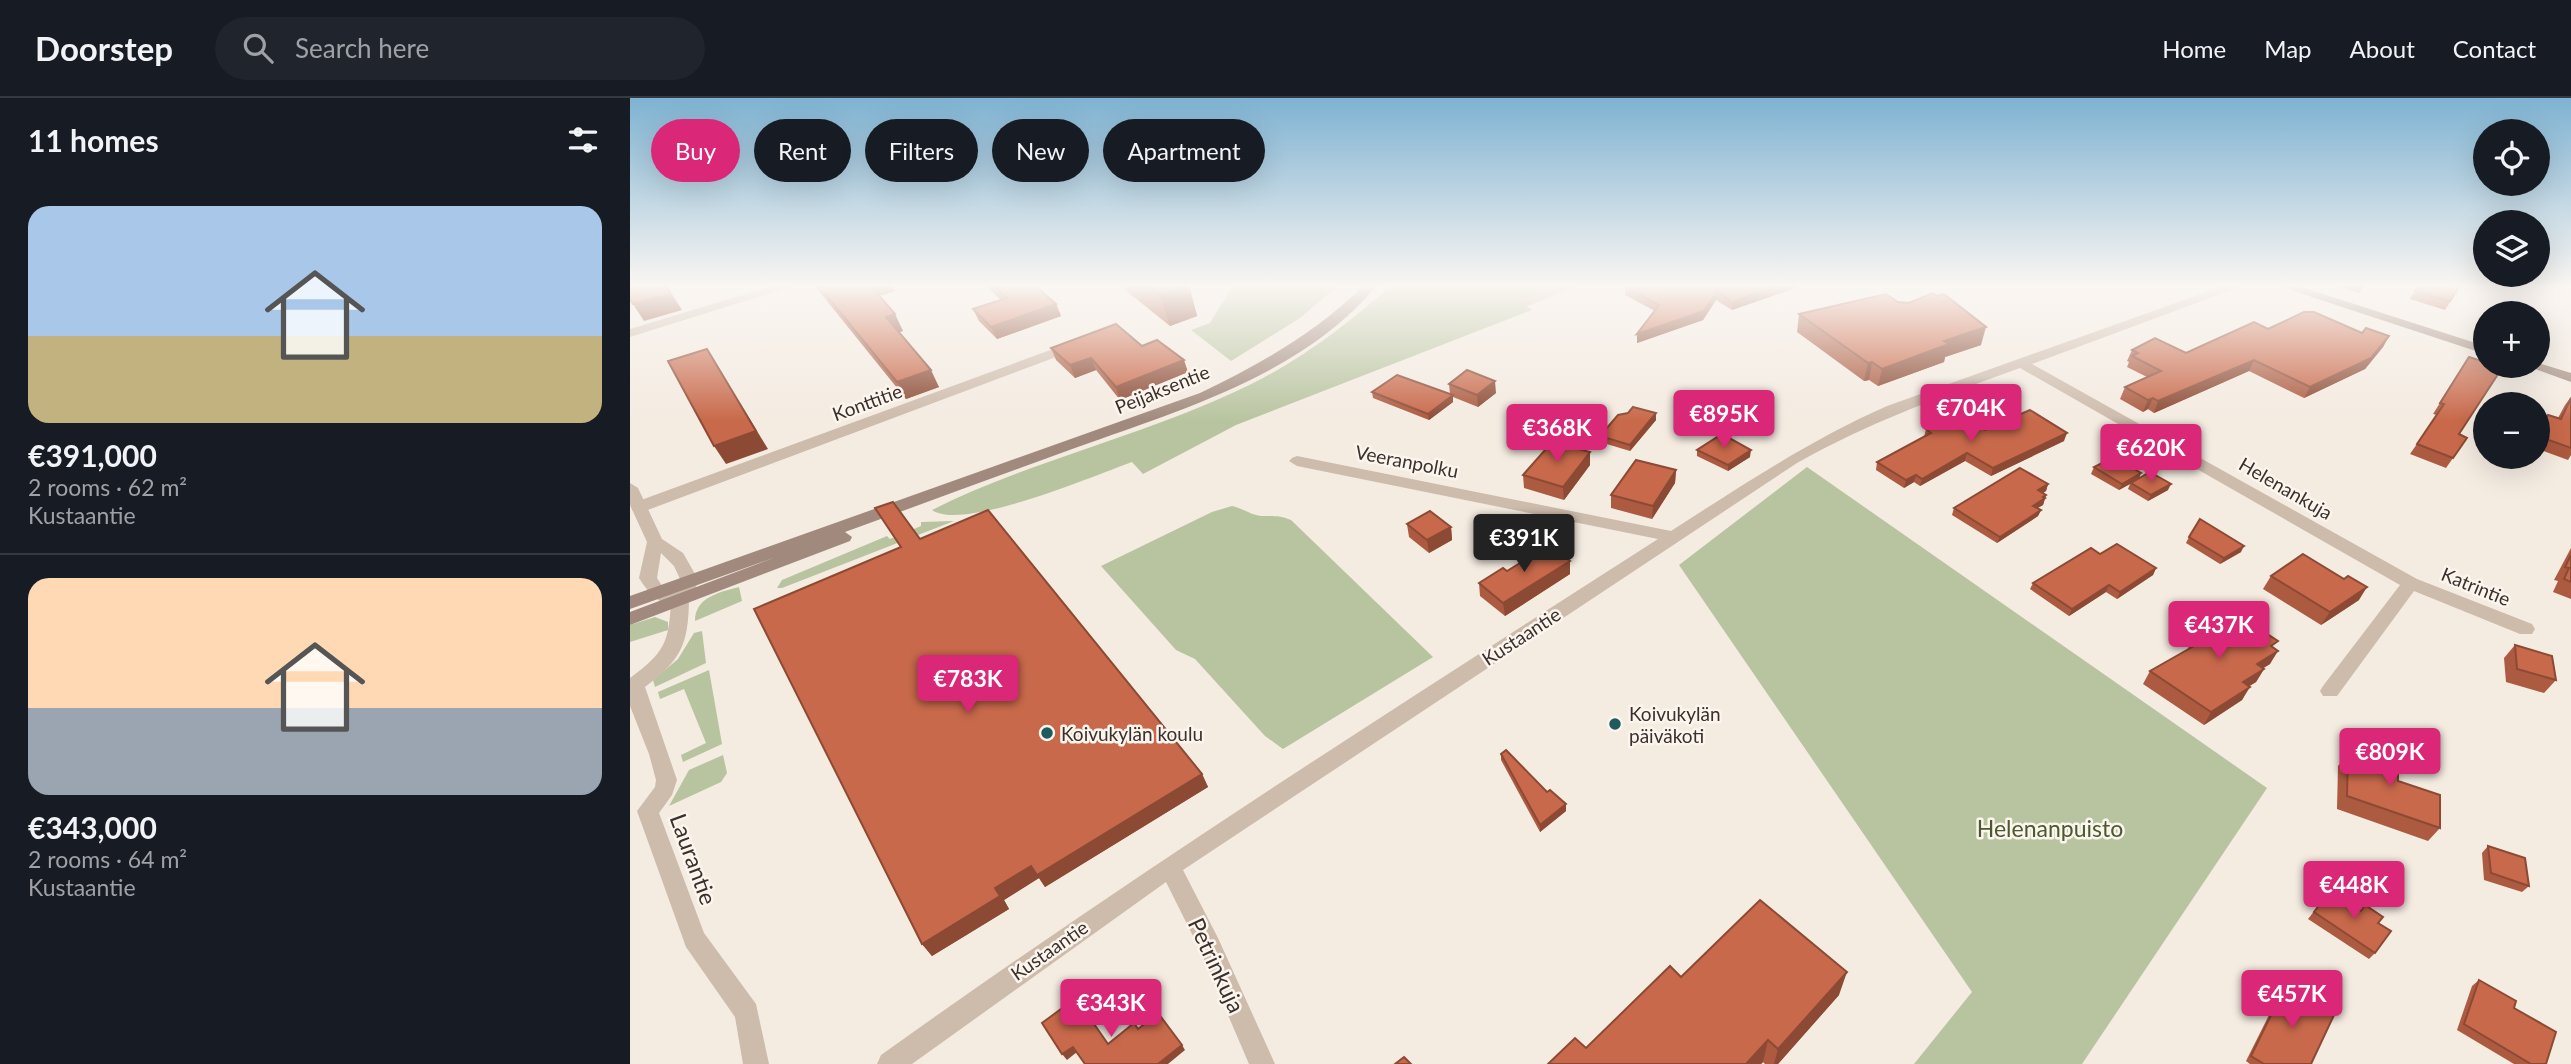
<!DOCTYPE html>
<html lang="en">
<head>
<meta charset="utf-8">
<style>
	:root { --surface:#171b24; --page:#20242c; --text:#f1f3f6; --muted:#9ea1a6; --line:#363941; --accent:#db2777 }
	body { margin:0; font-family:Lato,sans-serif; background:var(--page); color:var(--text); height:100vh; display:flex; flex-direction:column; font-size:26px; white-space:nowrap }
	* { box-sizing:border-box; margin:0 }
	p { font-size:23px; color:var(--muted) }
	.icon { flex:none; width:38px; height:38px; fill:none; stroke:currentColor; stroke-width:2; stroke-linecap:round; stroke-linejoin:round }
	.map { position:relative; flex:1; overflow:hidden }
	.sheet { display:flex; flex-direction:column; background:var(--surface); width:630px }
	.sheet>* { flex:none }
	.top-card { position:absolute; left:21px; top:21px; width:665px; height:63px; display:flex; gap:14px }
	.tools { position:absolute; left:1843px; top:21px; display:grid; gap:14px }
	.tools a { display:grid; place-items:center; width:77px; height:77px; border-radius:50%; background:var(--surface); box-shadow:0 7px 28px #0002; font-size:35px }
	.price { position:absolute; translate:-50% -60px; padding:0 16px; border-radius:7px; background:var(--accent); color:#fff; font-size:23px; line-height:46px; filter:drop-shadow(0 2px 4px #0008) }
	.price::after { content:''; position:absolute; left:50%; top:42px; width:21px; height:16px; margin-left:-10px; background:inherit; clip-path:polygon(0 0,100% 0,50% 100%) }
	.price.active { background:#222; color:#fff }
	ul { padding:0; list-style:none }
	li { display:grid; align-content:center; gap:14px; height:371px; padding:0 28px }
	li+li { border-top:2px solid var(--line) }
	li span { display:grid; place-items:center; height:217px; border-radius:21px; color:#555 }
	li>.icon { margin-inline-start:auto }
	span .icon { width:126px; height:126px; fill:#fffc; stroke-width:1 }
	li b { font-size:30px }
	h2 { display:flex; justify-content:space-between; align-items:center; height:84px; padding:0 28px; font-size:30px }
	.chip { padding:0 24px; border-radius:32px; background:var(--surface); box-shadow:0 7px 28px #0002; font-size:24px; line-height:63px }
	.chip.active { background:var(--accent); color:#fff }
	header { display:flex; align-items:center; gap:42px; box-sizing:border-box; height:98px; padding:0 35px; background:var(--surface); border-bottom:2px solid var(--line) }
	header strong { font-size:33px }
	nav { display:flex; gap:38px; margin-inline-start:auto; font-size:24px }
	.search { width:490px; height:63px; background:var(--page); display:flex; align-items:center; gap:18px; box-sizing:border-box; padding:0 24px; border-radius:38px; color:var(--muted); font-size:26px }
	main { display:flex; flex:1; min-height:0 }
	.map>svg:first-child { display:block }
	.green { fill:#b8c4a0 }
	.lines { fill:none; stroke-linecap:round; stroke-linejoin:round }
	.minor { fill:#cdbbac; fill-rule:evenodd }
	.tertiary { fill:#cdbbac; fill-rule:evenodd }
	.secondary { fill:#a18a7d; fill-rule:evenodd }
	.wall { fill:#ac5a40 }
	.shaded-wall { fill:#8c4a34 }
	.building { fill:#c8694b; stroke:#8c4a34; stroke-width:2 }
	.poi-dot { fill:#1f5a5e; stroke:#fbf5ee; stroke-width:2.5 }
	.labels { text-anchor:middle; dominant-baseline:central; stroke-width:5; stroke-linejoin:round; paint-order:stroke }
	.street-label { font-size:19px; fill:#3b302b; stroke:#fbf5ee }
	.poi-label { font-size:19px; fill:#3b302b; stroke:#fbf5ee; text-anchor:start }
	.near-park-label { font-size:23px; fill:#4a5a2e; stroke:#fbf5ee }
	.near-street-label { font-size:23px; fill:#3b302b; stroke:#fbf5ee }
</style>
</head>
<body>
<header>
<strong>Doorstep</strong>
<div class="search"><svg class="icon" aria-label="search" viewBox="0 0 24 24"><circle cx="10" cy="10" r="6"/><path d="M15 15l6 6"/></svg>Search here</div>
<nav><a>Home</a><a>Map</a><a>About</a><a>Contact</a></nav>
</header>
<main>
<section class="sheet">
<h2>11 homes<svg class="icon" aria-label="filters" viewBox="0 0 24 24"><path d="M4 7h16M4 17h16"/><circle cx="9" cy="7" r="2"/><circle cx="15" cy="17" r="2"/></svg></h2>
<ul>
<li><span style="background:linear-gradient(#a9c7e8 60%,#c2b280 0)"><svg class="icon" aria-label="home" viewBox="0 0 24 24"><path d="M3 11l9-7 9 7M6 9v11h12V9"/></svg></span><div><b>€391,000</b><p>2 rooms · 62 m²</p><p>Kustaantie</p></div></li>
<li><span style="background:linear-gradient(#ffd9b3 60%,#9aa5b1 0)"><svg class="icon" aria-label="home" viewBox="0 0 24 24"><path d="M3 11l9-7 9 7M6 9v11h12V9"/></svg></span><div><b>€343,000</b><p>2 rooms · 64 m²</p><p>Kustaantie</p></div></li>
</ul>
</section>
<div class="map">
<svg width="1941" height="966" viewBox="0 0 1941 966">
	<rect width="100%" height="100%" fill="#f4ebe1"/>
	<!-- green -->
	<g class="green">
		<polygon points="603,187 709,187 670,220 601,263 561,232 580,225"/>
		<path d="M762,187H933L890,204L902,212L606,327L513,376L502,364C466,377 332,434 302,412C408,359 528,335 633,280C680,255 722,222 762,187Z"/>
		<polygon points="1177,369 1637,690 1452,966 1284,966 1342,894 1049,467"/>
		<path d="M602,408C612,410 621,417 631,418C643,418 650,417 661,422L803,559L653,651L635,638L565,561L546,552L471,468L582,414Z"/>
		<polygon points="324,423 152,490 147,490 152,482 257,438 260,441 291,428 291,424"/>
		<path d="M109,489L112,503L65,523C65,499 90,494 109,489Z"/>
		<polygon points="25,519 38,524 38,532 0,544 0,527"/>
		<polygon points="72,533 76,565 25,589 23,582 48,561 64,535"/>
		<polygon points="79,572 92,646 53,664 51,657 76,645 54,591 30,601 28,594"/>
		<polygon points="93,657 97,675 91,684 39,708 59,672"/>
	</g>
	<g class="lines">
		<!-- minor -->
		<g class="minor">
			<polygon points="146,187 166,187 0,239 0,231"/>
			<polygon points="930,187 948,187 896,209 886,206"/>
			<path d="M1596,187H1615L1402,266L1787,481L1902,526L1905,531L1902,536H1890L1784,493L1707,598H1693L1690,593L1693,588L1770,487L1390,270C1312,298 1240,324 1167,365L553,772L588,840L645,966H619L571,854L536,784L282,966H247L251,957C504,776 766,609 1028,441L667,368L659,363L662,360L667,358L1041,433C1111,388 1180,342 1257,308Z"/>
			<polygon points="445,243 452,247 450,250 15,413 3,413 1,409 3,405"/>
			<path d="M50,497L59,503C58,547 51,562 15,589L47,682L42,697L29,715L74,835L126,906L139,966H113L105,919L56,849L7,713L25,689L26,682L19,656L0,608V580C34,555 39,545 41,503Z"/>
		</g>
		<!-- tertiary -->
		<path class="tertiary" d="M0,385L8,390L32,441L53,455L69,483L56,507C35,513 19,496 9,480L17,444L0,407ZM31,455L44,468L51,483L45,495L34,491L27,480Z"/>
		<!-- secondary -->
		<g class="secondary">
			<path d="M734,187H747C673,277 550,312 445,350C368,378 292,406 215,434L222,439L220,443L0,527V514L146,459L0,511V498L570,295C630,266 686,235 734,187Z"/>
			<polygon points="1645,187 1665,187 1855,248 1855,256"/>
			<polygon points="1908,265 1941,275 1941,284 1897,268 1908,268"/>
		</g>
	</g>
	<!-- wall -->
	<g class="wall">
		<polygon points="184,187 262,187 265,193 249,198 273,233 268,234 309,289 276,301"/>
		<polygon points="355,187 404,187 426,206 431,218 367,241 349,223 343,211 371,202"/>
		<polygon points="489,187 559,187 567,218 540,228"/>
		<polygon points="998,187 1174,187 1102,212 1086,202 1073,222 1007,245 1025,213 995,197 995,189"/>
		<polygon points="1704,187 1736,187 1729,195"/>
		<polygon points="1831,187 1815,212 1780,201 1785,193"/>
		<polygon points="1169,216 1351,247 1315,259 1314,264 1248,288 1239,282 1234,283 1167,234"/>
		<polygon points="1638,231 1759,238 1753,249 1735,271 1674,300 1619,273 1524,315 1518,311 1513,314 1490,301 1495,289 1517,279 1497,269 1499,264 1497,263 1502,252 1556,255"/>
		<polygon points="512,248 558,274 490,302 466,272 445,280 426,262 421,250"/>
		<polygon points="1839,259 1829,336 1837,340 1816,370 1780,356 1807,317 1803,316"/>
		<polygon points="819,286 866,295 848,309 823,299 823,304 799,322 743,300 742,294 820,296"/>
		<polygon points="1941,299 1941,357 1938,362 1908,351 1908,332 1918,317 1928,320 1935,307"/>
		<polygon points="1026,315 1026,322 1000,353 970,344 970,338"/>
		<polygon points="1296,331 1355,332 1434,343 1361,378 1335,363 1290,388 1284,384 1274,390 1246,372 1247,364 1294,339"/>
		<polygon points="1067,352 1120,359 1098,373 1067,358"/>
		<polygon points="960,354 960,367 934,402 894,390 893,377"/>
		<polygon points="1464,369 1509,380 1538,392 1518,403 1498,391 1500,386 1489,392 1461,376"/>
		<polygon points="1046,372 1045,385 1022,421 981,410 981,397"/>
		<polygon points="1418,386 1416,393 1413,395 1416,397 1413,407 1407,410 1411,412 1408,418 1367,445 1322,417 1324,410"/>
		<polygon points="245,410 290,441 572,676 578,689 415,789 409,780 374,802 379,811 302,858 292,846 271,449"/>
		<polygon points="777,426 821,429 822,442 799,455 779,439"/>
		<polygon points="1559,439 1611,454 1590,466 1556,445"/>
		<polygon points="1941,450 1941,501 1923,494 1928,483 1924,482"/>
		<polygon points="1470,456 1526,470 1523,477 1487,501 1476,494 1439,518 1400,491 1403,485"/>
		<polygon points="877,473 940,476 875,518 850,498 849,485"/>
		<polygon points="1641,478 1729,502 1691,527 1633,491"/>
		<polygon points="1577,522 1644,550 1640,566 1633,570 1634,571 1626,584 1619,588 1612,602 1574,627 1513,586 1520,573 1557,552 1564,539 1570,536"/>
		<polygon points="1885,547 1926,582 1914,595 1876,584 1874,560"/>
		<polygon points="1734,648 1768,683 1810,730 1798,743 1707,711 1708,668 1718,655 1726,658"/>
		<polygon points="871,656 917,694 936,713 910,734 871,662"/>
		<polygon points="1858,748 1899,788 1892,794 1854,782 1852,755"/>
		<polygon points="1700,793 1748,825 1745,855 1739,861 1678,821"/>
		<polygon points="1051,879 1209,897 1148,966 1135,966 1133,964 1131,966 918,966 956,950"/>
		<polygon points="1849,882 1884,910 1916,966 1884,966 1827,932 1842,888"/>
		<polygon points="1651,883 1681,966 1620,966 1616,963 1642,911 1636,907 1645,889"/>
	</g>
	<!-- shaded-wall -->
	<g class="shaded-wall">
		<polygon points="36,187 52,212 14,223 3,206"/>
		<polygon points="239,187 262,187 265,193 245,199"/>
		<polygon points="554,187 559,187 567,218 540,228 530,197"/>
		<polygon points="1151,187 1174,187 1102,212 1102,204"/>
		<polygon points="1087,193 1086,202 1073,222 1007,245 1007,236"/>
		<polygon points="426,206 431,218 367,241 361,229"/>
		<polygon points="265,216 273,233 264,236 256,219"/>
		<polygon points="1356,229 1351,247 1315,259 1314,264 1248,288 1252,271 1314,243"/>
		<polygon points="1759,238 1753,249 1735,271 1674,300 1680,289"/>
		<polygon points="77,251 88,269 138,351 96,366 84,348"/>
		<polygon points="461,260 466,272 445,280 440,267"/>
		<polygon points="554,262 558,274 490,302 486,289"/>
		<polygon points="1624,262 1619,273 1524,315 1528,303"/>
		<polygon points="1242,264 1239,282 1234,283 1238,265"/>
		<polygon points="301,272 309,289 276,301 267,284"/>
		<polygon points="865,283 866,295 848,309 847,297"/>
		<polygon points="823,297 823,304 799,322 798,316"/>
		<polygon points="1523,300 1518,311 1513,314 1518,302"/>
		<polygon points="1026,315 1026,322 1000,353 1000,347"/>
		<polygon points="1437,335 1434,343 1361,378 1363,370"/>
		<polygon points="1121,352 1120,359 1098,373 1098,367"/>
		<polygon points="960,354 960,367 934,402 933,389"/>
		<polygon points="1337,355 1335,363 1290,388 1292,381"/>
		<polygon points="1046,372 1045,385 1022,421 1023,408"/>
		<polygon points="1511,375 1509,381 1501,385 1500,386 1489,392 1492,386"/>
		<polygon points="1286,377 1284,384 1274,390 1276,382"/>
		<polygon points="1418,386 1416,393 1406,399 1408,392"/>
		<polygon points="1541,386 1538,392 1518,403 1521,397"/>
		<polygon points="1416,397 1413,407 1401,414 1403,408"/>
		<polygon points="1411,412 1408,418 1367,445 1370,439"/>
		<polygon points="821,429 822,442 799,455 797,442"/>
		<polygon points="1614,448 1611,454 1590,466 1594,460"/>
		<polygon points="940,463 940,476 875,518 873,505"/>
		<polygon points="1526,470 1523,477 1487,501 1490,494"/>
		<polygon points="1479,487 1476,494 1439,518 1442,511"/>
		<polygon points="1737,489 1729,502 1691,527 1700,514"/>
		<polygon points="1648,553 1640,566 1619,579 1627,566"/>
		<polygon points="1634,571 1626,584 1605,597 1613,584"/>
		<polygon points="1620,589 1612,602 1574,627 1581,614"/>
		<polygon points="572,676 578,689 415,789 407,777"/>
		<polygon points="936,706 936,713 910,734 910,727"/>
		<polygon points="401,768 409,780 374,802 379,811 302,858 292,846 365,790"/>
		<polygon points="1217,874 1209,897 1148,966 1144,966 1148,951"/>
		<polygon points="1138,942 1133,964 1131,966 1116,966"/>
		<polygon points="552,947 555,952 538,966 528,966"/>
		<polygon points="443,949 447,954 437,962 432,956"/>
	</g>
	<!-- building -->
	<g class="building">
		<polygon points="0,187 36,187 41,196 3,206 0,201"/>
		<polygon points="188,187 240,187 265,216 256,219 301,272 267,284"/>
		<polygon points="363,187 404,187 426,206 361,229 343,211 377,200"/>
		<polygon points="518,187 557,187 530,197"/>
		<polygon points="998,187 1151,187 1102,204 1087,193 1074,213 1007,236 1029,207 995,189"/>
		<polygon points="1789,187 1830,187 1820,203 1785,193"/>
		<polygon points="1303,195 1307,198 1314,196 1356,229 1314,243 1319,246 1252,271 1242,264 1238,265 1169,216 1256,196 1268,204 1279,205"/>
		<polygon points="1674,214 1684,214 1732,235 1736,230 1759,238 1741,260 1680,289 1624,262 1528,303 1523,300 1518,302 1495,289 1531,273 1502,258 1508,255 1502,252 1525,240 1556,255 1624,224 1638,231"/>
		<polygon points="486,226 512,248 527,242 554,262 486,289 461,260 440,267 421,250"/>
		<polygon points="77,251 126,333 84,348 38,263"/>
		<polygon points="1839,259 1855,264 1855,268 1866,268 1872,270 1829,336 1837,340 1823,360 1787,346 1814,306 1810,305"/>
		<polygon points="837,272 865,283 847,297 819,286"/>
		<polygon points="767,277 823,297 798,316 742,294"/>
		<polygon points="1941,300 1941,350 1908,338 1908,335 1918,317 1931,321"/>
		<polygon points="1003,309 1026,315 1000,347 970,338 988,317 998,315"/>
		<polygon points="1400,312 1437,335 1363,370 1337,355 1292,381 1286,377 1276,382 1247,364 1301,335 1296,331 1325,315 1355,332"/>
		<polygon points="1092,336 1121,352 1098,367 1067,352"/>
		<polygon points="922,344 960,354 933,389 893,377"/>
		<polygon points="1484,359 1511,375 1492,386 1464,369"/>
		<polygon points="1006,362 1046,372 1023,408 981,397"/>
		<polygon points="1390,370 1418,386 1408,392 1416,397 1413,399 1415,400 1403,408 1411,412 1370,439 1324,410"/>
		<polygon points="1520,374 1541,386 1521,397 1501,385"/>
		<polygon points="263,404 290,441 358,412 572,676 407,777 401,768 365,790 370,798 292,846 124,511 271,449 245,410"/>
		<polygon points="800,413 821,429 797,442 777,426"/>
		<polygon points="1570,421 1614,448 1594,460 1559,439"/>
		<polygon points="1487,446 1526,470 1490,494 1479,487 1442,511 1403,485 1461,450 1470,456"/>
		<polygon points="918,448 940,463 873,505 849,485 873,470 877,473"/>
		<polygon points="1673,456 1714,481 1718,478 1737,489 1700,514 1641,478"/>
		<polygon points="1941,457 1941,484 1934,481 1939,470 1935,469"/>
		<polygon points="1598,510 1648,543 1641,548 1648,553 1627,566 1634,571 1613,584 1620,589 1581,614 1520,573 1571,544 1564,539 1585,527 1577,522"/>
		<polygon points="1885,547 1922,558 1926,582 1887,571"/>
		<polygon points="1734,648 1768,659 1768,683 1810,697 1810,730 1717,698 1718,655 1734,660"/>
		<polygon points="876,652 917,694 920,692 936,706 910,727 871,656"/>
		<polygon points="1858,748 1895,760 1899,788 1861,775"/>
		<polygon points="1700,793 1731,813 1735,807 1753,819 1748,825 1761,833 1745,855 1684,814"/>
		<polygon points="1130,802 1217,874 1148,951 1138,942 1116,966 918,966 945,940 956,950 1040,868 1051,879"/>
		<polygon points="1849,882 1886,903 1884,910 1926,934 1916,966 1901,966 1834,926"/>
		<polygon points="1651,883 1704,917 1681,966 1634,966 1621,958 1647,905 1641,902"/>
		<polygon points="446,900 478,946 504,925 508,931 528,915 552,947 528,966 455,966 443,949 432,956 412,925"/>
		<polygon points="774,959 781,966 765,966"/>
	</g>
	<!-- sky -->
	<linearGradient id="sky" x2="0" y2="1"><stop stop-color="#7eb2d2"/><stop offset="0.58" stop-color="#faf6f2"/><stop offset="1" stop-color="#faf6f2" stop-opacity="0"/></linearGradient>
	<rect width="1941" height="323" fill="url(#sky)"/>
	<!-- markers -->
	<g class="poi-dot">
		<circle cx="985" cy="626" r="7"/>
		<circle cx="417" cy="635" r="7"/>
	</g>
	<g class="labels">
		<!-- street labels -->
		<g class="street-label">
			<text transform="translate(532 291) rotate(-22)">Peijaksentie</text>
			<text transform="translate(237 304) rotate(-20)">Konttitie</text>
			<text transform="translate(777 363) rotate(11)">Veeranpolku</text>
			<text transform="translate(1656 390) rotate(30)">Helenankuja</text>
			<text transform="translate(1846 488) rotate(22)">Katrintie</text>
			<text transform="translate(891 538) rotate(-33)">Kustaantie</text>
			<text transform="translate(419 852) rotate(-35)">Kustaantie</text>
		</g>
		<!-- poi labels -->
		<g class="poi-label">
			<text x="999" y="615">Koivukylän<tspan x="999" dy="22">päiväkoti</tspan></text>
			<text x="431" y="635">Koivukylän koulu</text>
		</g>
		<!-- near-park labels -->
		<g class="near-park-label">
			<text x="1420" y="730">Helenanpuisto</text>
		</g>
		<!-- near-street labels -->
		<g class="near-street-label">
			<text transform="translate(64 761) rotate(70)">Laurantie</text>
			<text transform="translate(587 867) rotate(65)">Petrinkuja</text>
		</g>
	</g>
</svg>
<div class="tools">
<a><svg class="icon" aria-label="locate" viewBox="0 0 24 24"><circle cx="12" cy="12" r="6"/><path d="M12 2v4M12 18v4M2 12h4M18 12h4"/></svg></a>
<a><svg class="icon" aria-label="layers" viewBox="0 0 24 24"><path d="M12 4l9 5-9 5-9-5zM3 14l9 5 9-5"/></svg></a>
<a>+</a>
<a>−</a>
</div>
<b class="price" style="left:1341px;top:346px">€704K</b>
<b class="price" style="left:1094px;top:352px">€895K</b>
<b class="price" style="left:927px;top:366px">€368K</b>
<b class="price" style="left:1521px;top:386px">€620K</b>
<b class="price active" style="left:894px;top:476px">€391K</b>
<b class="price" style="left:1589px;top:563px">€437K</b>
<b class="price" style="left:338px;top:617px">€783K</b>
<b class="price" style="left:1760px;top:690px">€809K</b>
<b class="price" style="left:1724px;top:823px">€448K</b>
<b class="price" style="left:1662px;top:932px">€457K</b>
<b class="price" style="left:481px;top:941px">€343K</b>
<div class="top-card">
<a class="chip active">Buy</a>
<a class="chip">Rent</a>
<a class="chip">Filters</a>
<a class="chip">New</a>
<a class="chip">Apartment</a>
</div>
</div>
</main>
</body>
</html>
